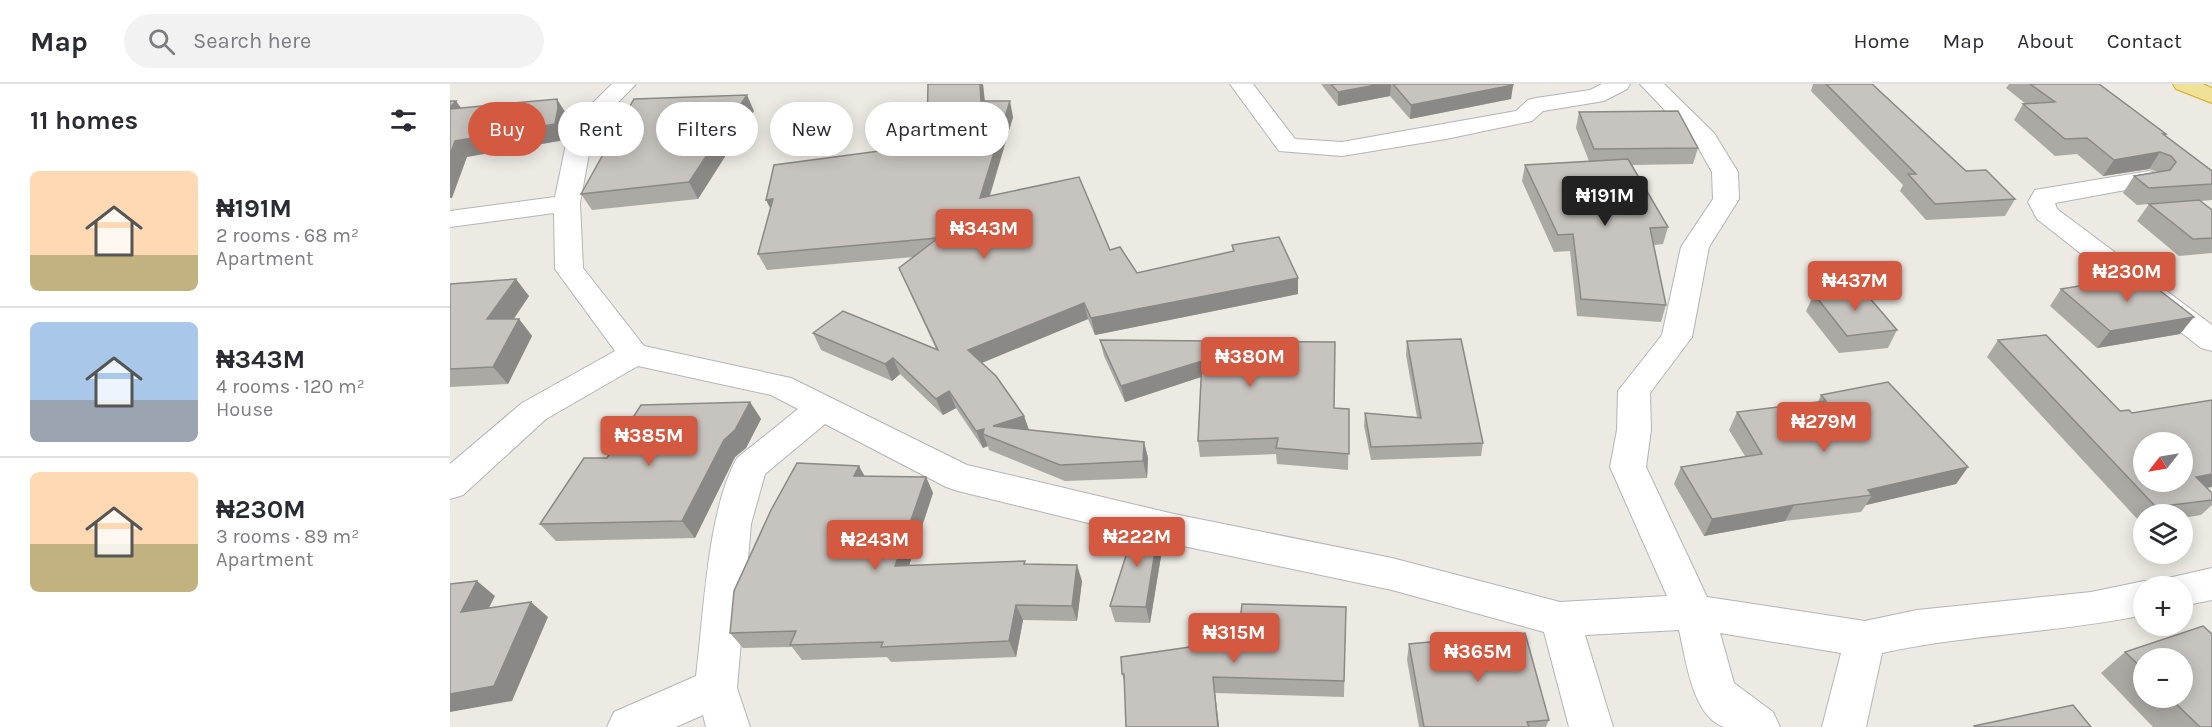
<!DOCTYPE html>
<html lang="en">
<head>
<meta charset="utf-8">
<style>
	:root { --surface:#fff; --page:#f2f2f3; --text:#2b2b33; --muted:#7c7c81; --line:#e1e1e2; --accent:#d35941 }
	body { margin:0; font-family:Karla,sans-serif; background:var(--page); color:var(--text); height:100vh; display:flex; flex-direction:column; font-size:22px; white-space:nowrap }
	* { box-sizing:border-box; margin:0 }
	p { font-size:20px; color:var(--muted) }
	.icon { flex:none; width:33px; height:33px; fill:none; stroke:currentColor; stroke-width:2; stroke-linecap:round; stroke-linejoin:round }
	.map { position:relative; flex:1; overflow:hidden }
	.side { display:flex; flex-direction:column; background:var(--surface); width:450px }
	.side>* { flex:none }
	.hud { position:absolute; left:18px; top:18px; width:570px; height:54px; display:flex; gap:12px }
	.needle { width:39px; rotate:239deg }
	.tools { position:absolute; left:1683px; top:348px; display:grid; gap:12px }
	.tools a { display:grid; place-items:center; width:60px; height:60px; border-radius:50%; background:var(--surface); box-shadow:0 3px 15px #0003; font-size:30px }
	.price { position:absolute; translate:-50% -51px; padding:0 14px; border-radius:6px; background:var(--accent); color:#fff; font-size:20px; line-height:39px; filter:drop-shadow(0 2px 3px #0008) }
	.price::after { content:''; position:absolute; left:50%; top:36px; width:18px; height:14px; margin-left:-9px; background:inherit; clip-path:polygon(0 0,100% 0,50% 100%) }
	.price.on { background:#222; color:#fff }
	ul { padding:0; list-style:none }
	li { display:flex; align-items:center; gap:18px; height:150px; padding:0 30px }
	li+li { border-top:2px solid var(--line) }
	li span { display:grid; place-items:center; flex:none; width:168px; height:120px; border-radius:9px; color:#555 }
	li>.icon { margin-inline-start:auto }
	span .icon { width:72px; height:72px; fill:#fffc; stroke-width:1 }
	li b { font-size:26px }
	h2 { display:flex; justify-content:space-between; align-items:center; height:72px; padding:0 30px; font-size:26px }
	.chip { padding:0 21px; border-radius:27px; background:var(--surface); box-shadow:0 3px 15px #0003; font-size:21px; line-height:54px }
	.chip.on { background:var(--accent); color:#fff }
	header { display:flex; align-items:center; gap:36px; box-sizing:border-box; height:84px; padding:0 30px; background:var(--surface); border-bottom:2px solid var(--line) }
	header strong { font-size:28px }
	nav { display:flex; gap:33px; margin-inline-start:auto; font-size:21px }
	.search { width:420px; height:54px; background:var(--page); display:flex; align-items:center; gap:15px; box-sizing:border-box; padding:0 21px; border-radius:33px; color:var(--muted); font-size:22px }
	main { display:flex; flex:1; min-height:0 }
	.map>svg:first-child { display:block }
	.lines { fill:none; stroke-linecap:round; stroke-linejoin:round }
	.minor-casing { stroke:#b3b4b8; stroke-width:2 }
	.highway-casing { stroke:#d3aa1b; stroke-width:2 }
	.minor { fill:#fff; fill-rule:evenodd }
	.highway { fill:#efe196; fill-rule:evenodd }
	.wall { fill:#aba9a4; fill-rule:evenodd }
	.shaded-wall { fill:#8b8986 }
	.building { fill:#c7c4bf; stroke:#8b8986; stroke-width:1.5; fill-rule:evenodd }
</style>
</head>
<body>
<header>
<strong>Map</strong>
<div class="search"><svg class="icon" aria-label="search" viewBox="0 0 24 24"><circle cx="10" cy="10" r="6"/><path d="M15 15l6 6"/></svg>Search here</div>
<nav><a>Home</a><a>Map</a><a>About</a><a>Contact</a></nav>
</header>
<main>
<section class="side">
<h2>11 homes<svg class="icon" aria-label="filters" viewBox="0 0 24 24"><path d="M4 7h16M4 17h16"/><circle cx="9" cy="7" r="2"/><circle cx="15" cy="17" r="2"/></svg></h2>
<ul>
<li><span style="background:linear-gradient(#ffd9b3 70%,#c2b280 0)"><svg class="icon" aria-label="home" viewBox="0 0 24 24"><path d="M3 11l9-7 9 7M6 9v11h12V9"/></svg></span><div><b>₦191M</b><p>2 rooms · 68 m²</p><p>Apartment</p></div></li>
<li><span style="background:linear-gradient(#a9c7e8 65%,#9aa5b1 0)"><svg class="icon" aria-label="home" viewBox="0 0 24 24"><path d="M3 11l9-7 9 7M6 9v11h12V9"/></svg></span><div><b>₦343M</b><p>4 rooms · 120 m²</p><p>House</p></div></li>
<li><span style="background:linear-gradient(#ffd9b3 60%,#c2b280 0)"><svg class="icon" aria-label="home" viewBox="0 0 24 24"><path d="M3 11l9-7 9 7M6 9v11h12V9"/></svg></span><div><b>₦230M</b><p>3 rooms · 89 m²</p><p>Apartment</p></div></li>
</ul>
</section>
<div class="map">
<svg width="1762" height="643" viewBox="0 0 1762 643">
	<rect width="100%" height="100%" fill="#eceae3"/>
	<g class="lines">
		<!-- minor casing -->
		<g class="minor-casing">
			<g id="minor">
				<path d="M162,0H186L144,43L130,119L133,184L194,262L341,294L517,381L724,430L942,474L1110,518L1217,512L1160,383L1167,346L1168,307L1212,251L1231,163L1263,115L1262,88L1245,58L1190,0H1214L1264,49L1288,88L1289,115L1259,163L1242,253L1200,309L1201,346L1196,383L1257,513L1415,537L1467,526L1641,508L1694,497L1708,502H1694V531C1607,549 1518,550 1432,569L1416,643H1372L1391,569L1270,549L1284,599L1323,628L1330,643C1318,643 1283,643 1274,643C1242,632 1236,575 1229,546L1135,551L1163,643H1119L1094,548L942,506L724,460L508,407L496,403L375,340L315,390L301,440L287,604L300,643H256L253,631L226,643H157L164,628L246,592C254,529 257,428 287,374L348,325L321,311L188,282L96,335L13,411L0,415V380L72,319L165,267L105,185L104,129L0,143V127L105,113L120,41Z"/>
				<polygon points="780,0 803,0 845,55 892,58 1066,27 1078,16 1086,14 1140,6 1152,0 1180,0 1177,5 1154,17 1093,27 1082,37 996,55 892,72 829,67"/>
				<polygon points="1699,87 1708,90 1712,95 1708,100 1605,119 1607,125 1762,241 1762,267 1751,264 1587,135 1578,118 1585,106"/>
				<polygon points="1762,484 1762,516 1732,522 1732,502 1714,502 1718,494"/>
			</g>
		</g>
		<!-- highway casing -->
		<g class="highway-casing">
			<polygon id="highway" points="1723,0 1753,0 1762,4 1762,19 1726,5"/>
		</g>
		<!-- minor -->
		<use href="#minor" class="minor"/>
		<!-- highway -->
		<use href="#highway" class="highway"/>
	</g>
	<!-- wall -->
	<g class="wall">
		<polygon points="478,0 533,0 535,17 563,33 540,112 660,166 687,189 783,168 782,161 848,194 848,210 645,251 638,235 532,279 574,332 579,346 694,358 698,374 697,394 615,397 539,366 538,362 533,364 506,324 493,331 450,290 442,297 371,266 363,249 486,265 456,200 449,184 463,173 317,186 308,170 452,64 477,53"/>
		<polygon points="871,0 1063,0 1063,1 1061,15 960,35 940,12 888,22"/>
		<polygon points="1363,0 1422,0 1516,87 1565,115 1555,132 1476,136 1450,107 1453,101 1361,7"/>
		<polygon points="1559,0 1649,0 1716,50 1715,51 1762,87 1762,116 1751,117 1762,126 1762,169 1729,172 1687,137 1699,120 1687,121 1673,109 1684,92 1708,88 1699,85 1653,92 1627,70 1605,72 1564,36 1573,20 1576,20 1556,4"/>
		<polygon points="304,27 248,115 142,126 131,110"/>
		<polygon points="1129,28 1248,64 1243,80 1181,81 1218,143 1213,160 1204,161 1216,221 1211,238 1127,232 1120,167 1104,168 1072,97 1075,81 1139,77 1126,44"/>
		<polygon points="0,200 79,212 64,235 69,235 82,252 58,300 0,303"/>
		<polygon points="1611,205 1730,250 1647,264 1600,222"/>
		<polygon points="1364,210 1447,246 1438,264 1389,269 1356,227"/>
		<polygon points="650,256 884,324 899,325 898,386 827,380 826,370 750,373 748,357 751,293 675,318 654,272"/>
		<polygon points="1548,256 1670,327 1682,329 1762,409 1762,421 1751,431 1732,434 1732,430 1694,430 1694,439 1691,439 1537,273"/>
		<polygon points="957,257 1033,359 1031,372 921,376 914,342 915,329 967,333 956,271"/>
		<polygon points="1371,311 1518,383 1506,400 1416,421 1411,428 1335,437 1254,452 1224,400 1231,383 1295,372 1279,346 1287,328 1368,318"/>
		<polygon points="300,318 311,335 296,364 285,373 245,454 106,457 90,440 157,374"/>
		<polygon points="415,392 476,393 483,409 459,481 577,481 632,497 627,537 573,536 566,573 441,578 437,573 352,576 342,563 293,564 280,549"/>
		<polygon points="709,443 713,460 700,539 665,538 660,522"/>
		<polygon points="896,523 894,613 765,609 769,643 676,643 675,600 672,590"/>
		<path d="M1753,542L1762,550V643H1703L1651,589L1675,568ZM1694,574H1732V614H1694Z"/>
		<polygon points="959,560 1099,636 1096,643 969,643 957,576"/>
	</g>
	<!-- shaded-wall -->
	<g class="shaded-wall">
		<polygon points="530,0 533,0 536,33 531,17"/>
		<polygon points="931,0 941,0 940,12 888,22 888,8"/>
		<polygon points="1063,1 1061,15 960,35 961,21"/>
		<polygon points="297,11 304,27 248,115 239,98"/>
		<polygon points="107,15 117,31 118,40 115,56 17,73 2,114 0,114 0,71 5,57"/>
		<polygon points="6,17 17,32 0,29 0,23"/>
		<polygon points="560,17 563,33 534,130 530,114"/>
		<polygon points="1710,68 1699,85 1653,92 1664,76"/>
		<polygon points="323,115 324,132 316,116"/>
		<polygon points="848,194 848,210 645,251 641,234"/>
		<polygon points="66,195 79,212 51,253 37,235"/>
		<polygon points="634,219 638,235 524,282 518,266"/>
		<polygon points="1744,233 1730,250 1647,264 1660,247"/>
		<polygon points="69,235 82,252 58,300 43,283"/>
		<polygon points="443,274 450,290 442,297 435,280"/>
		<polygon points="752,277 754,292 675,318 671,302"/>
		<polygon points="499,307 506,324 493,331 486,315"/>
		<polygon points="300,318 311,335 296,364 285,373 245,454 232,437 274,356"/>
		<polygon points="574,332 580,349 543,342"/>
		<polygon points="534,345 533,350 538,362 533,364 526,347"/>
		<polygon points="694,358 698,374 697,394 693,377"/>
		<polygon points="409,382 418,398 404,392"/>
		<polygon points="1518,383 1506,400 1416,421 1422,411 1418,406"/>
		<polygon points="1762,390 1762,403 1730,409 1746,393"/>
		<polygon points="476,393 483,409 454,497 445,482"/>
		<polygon points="1344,421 1335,437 1254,452 1262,435"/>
		<polygon points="709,443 713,460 700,539 696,523"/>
		<polygon points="627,481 632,497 627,537 622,522"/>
		<polygon points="27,497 45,512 29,543 11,528"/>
		<polygon points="81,518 98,533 62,617 0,628 0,610"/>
		<polygon points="566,521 573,536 566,573 559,557"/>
		<polygon points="763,593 765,609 769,643 768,643"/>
	</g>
	<!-- building -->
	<g class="building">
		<polygon points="478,0 530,0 531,17 560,17 530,114 629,93 660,166 670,163 687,189 784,167 782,161 829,153 848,194 641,234 634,219 518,266 546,292 574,332 543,342 694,358 693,377 610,381 533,350 534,345 526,347 499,307 486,315 443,274 435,280 363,249 393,227 488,266 449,184 488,154 308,170 323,115 316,116 324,81 452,64 456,54 477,53"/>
		<polygon points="881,0 931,0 888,8"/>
		<polygon points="943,0 1063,0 1063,1 961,21"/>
		<polygon points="1376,0 1422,0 1516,87 1536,86 1565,115 1485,120 1458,90 1466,90"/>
		<polygon points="1580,0 1649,0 1716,50 1713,50 1762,87 1762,100 1699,104 1684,92 1720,86 1726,78 1721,72 1710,68 1664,76 1637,54 1615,55 1573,20 1605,18"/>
		<polygon points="297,11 239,98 131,110 184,15"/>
		<polygon points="107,15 108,24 105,40 5,57 0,71 0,25"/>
		<polygon points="0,17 6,17 0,23"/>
		<polygon points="1228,27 1248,64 1144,65 1129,28"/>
		<polygon points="1178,75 1218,143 1200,144 1216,221 1131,215 1123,150 1108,151 1075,81"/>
		<polygon points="1749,116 1762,126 1762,154 1743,155 1699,120"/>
		<polygon points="1691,192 1744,233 1660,247 1611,205"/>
		<polygon points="66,195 37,235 69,235 43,283 0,285 0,200"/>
		<polygon points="1412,205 1447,246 1397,252 1364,210"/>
		<path d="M1596,251L1670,327L1679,326L1682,329L1762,316V390L1746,393L1762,409V416L1706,423L1548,256ZM1694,358H1732V398H1694Z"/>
		<polygon points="1011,255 1033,359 921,363 915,329 971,334 957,257"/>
		<polygon points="650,256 885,258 884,324 899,325 899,370 826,364 828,354 748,357 752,277 671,302"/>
		<polygon points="1438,298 1518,383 1418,406 1422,411 1344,421 1262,435 1231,383 1312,370 1287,328 1376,317 1371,311"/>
		<polygon points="300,318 285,346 274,356 232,437 90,440 134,374 157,374 191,321"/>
		<polygon points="347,379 409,382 404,392 476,393 445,482 575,477 574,480 627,481 622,522 566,521 559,557 431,563 433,558 340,561 346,547 280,549 284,507 321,426"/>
		<polygon points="687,437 709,443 696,523 660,522"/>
		<polygon points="27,497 11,528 81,518 44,602 0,610 0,500"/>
		<polygon points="792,520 896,523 894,597 763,593 768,643 676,643 674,590 672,590 671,573 788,556"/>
		<polygon points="1753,542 1762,550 1762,643 1750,643 1720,614 1732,614 1732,574 1694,574 1694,586 1675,568"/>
		<polygon points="1075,549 1099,636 1077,638 1079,643 974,643 959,560"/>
		<polygon points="1623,621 1641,643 1525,643 1524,642"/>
	</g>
</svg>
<div class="tools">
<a><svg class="needle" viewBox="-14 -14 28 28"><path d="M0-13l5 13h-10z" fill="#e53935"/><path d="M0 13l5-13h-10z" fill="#7c7c81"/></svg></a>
<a><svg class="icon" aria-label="layers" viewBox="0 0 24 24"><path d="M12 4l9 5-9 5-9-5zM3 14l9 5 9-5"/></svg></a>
<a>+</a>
<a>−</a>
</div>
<b class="price on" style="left:1155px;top:143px">₦191M</b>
<b class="price" style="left:534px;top:176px">₦343M</b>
<b class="price" style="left:1677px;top:219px">₦230M</b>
<b class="price" style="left:1405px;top:228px">₦437M</b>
<b class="price" style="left:800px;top:304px">₦380M</b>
<b class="price" style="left:1374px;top:369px">₦279M</b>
<b class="price" style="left:199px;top:383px">₦385M</b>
<b class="price" style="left:687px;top:484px">₦222M</b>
<b class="price" style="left:425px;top:487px">₦243M</b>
<b class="price" style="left:784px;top:580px">₦315M</b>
<b class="price" style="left:1028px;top:599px">₦365M</b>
<div class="hud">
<a class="chip on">Buy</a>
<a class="chip">Rent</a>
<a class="chip">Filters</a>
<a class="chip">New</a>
<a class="chip">Apartment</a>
</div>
</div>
</main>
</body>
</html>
